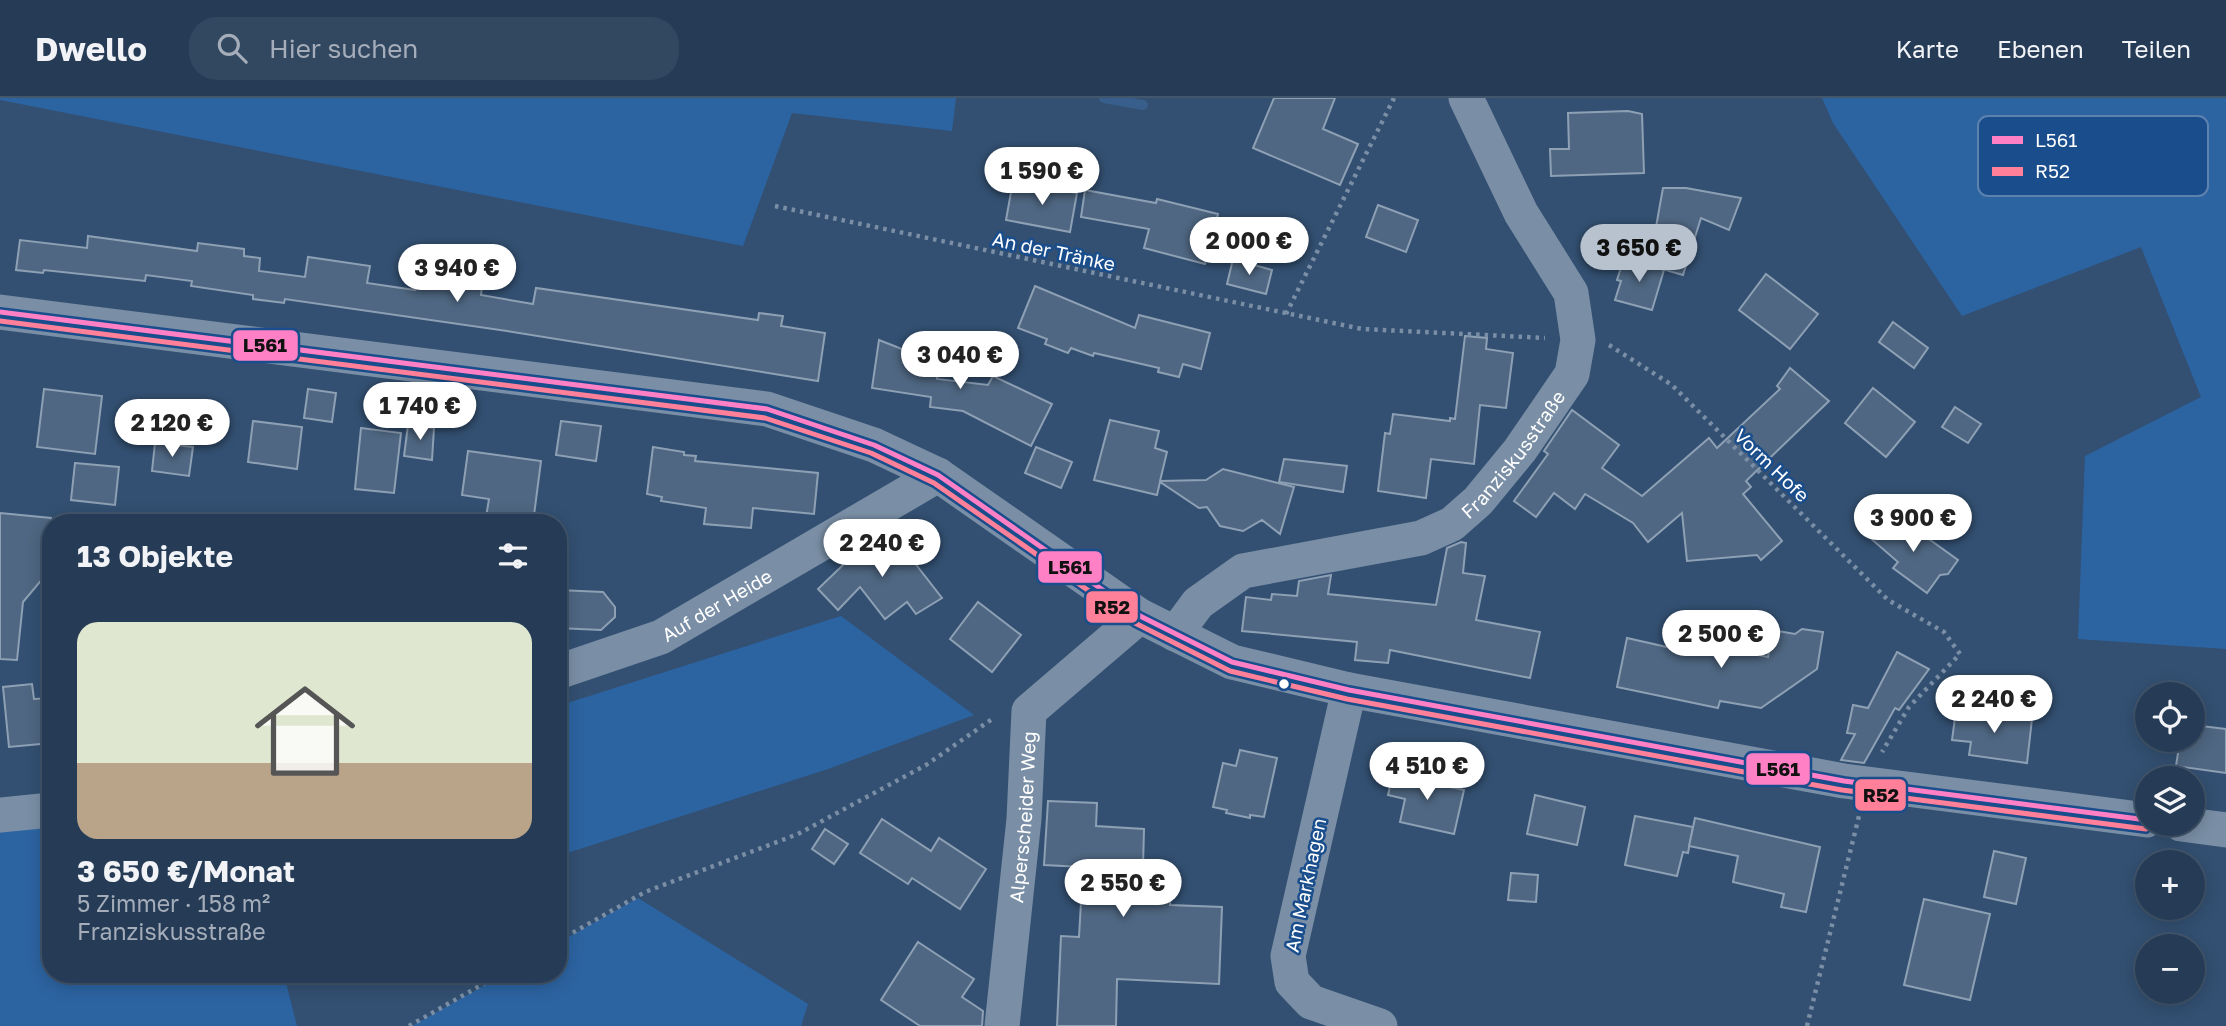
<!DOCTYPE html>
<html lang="de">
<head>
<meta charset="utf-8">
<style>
	:root { --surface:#263c56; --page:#324760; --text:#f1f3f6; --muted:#a4adb9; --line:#42566c; --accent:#b8c2ce }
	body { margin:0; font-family:"Golos Text",sans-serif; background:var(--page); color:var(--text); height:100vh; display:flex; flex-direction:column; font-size:26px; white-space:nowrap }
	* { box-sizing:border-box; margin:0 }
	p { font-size:23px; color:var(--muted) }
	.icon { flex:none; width:38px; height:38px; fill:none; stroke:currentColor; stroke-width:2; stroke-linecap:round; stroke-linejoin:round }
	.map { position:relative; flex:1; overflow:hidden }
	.details { position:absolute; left:42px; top:416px; width:525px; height:469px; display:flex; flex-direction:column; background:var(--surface); border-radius:28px; box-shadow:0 4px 18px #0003,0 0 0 2px var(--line) }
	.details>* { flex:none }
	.fabs { position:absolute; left:2135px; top:584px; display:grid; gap:14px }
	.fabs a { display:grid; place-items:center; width:70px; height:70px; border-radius:50%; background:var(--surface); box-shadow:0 4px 18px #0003,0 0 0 2px var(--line); font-size:35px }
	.price { position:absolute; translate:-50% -60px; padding:0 16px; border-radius:24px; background:#fff; color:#222; font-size:23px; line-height:46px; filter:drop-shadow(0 2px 4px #0008) }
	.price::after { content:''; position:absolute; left:50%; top:42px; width:21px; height:16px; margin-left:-10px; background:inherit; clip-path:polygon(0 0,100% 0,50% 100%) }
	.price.active { background:var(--accent); color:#111 }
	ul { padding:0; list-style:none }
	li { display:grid; align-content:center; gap:14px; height:371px; padding:0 35px }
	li+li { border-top:2px solid var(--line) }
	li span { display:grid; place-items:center; height:217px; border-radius:21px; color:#555 }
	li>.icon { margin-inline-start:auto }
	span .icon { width:126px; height:126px; fill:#fffc; stroke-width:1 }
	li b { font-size:30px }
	h2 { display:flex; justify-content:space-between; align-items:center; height:84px; padding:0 35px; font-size:30px }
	header { display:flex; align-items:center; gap:42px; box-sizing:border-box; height:98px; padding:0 35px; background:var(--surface); border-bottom:2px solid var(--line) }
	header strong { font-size:33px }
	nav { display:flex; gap:38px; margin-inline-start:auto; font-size:24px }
	.search { width:490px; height:63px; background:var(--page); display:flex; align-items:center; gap:18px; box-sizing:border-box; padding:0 24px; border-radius:28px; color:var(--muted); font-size:26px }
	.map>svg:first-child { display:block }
	.green { fill:#2c64a2 }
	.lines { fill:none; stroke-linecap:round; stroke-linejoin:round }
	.stream { stroke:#385f8b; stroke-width:10 }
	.building { fill:#4f6782; stroke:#8ea0b4; stroke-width:2 }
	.path { stroke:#7a8fa6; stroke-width:4.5; stroke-dasharray:3.5 5; stroke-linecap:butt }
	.minor { stroke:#7a8fa6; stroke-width:35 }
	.bus-1-casing { stroke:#194d8c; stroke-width:10 }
	.bus-2-casing { stroke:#194d8c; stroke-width:10 }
	.bus-1 { stroke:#ff80c5; stroke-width:5 }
	.bus-2 { stroke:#ff8098; stroke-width:5 }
	.bus-dot { fill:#fff; stroke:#194d8c; stroke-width:2.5 }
	.labels { text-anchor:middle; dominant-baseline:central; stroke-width:5; stroke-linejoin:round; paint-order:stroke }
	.street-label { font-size:19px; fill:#fff; stroke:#194d8c }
	.key { fill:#194d8c; stroke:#5e82ae; stroke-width:2 }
	.key-label { font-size:19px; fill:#fff }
	.line-badge { stroke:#194d8c; stroke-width:2.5 }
	.pale-badge-label { font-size:19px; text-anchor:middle; font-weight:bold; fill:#111 }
</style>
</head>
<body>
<header>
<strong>Dwello</strong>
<div class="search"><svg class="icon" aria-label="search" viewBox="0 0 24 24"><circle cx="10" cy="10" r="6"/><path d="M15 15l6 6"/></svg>Hier suchen</div>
<nav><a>Karte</a><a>Ebenen</a><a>Teilen</a></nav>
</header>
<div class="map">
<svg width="2226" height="928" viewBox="0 0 2226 928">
	<rect width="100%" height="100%" fill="#335072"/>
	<!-- green -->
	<g class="green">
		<polygon points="0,0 956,0 952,33 792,15 743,148 0,2"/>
		<polygon points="1822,0 2226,0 2226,551 2078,541 2085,358 2201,299 2141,149 1962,218 1833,25"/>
		<polygon points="841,518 974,617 828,671 558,758 558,608"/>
		<polygon points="51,715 51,877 284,877 297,928 0,928 0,720"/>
		<polygon points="638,800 808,906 801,928 412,928 503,877 558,877 558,845"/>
	</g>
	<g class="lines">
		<!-- stream -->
		<polyline class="stream" points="1104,0 1143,7"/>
	</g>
	<!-- building -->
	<g class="building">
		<polygon points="1274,0 1335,0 1323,31 1358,46 1340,87 1253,50"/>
		<polygon points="1628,13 1642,16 1644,75 1551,78 1550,51 1569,51 1568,15"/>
		<polygon points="1013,83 1077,95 1070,134 1006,122"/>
		<polygon points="1663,90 1686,90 1741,100 1729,132 1701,120 1683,177 1645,166 1656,129"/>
		<polygon points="1085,92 1156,105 1157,101 1218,116 1205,166 1144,150 1149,131 1081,119"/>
		<polygon points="1378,107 1418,122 1406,154 1366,139"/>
		<polygon points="88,138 197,153 198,145 244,151 244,158 260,160 259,173 305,179 308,159 370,168 367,185 415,192 418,171 483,181 481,197 533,206 536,190 758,222 759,215 783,218 781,228 825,235 818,283 507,233 285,201 284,205 253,201 253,197 191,188 192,183 146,177 145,183 44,172 43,175 16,172 20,142 87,150"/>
		<polygon points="1624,160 1664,172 1652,212 1615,202 1621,183 1617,182"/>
		<polygon points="1233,161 1272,172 1266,196 1227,186"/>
		<polygon points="1766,176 1818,216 1790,251 1739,212"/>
		<polygon points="1035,188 1135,230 1139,217 1210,235 1201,271 1183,266 1179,279 1158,274 1159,270 1094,255 1093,258 1071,250 1068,255 1045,246 1047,241 1018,230"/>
		<polygon points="1893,224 1928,250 1914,270 1879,244"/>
		<polygon points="1465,238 1487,240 1486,251 1513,255 1506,310 1480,307 1474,366 1431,361 1426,400 1378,393 1385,335 1390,336 1393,316 1450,323 1450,320 1455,321"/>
		<polygon points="879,242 907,253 908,247 941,251 937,281 988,287 993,278 1052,306 1031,348 963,313 930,309 931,299 872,290"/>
		<polygon points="1790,270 1829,303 1746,383 1751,389 1743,396 1782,443 1761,462 1757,457 1687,463 1682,415 1648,444 1633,425 1585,396 1575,411 1554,395 1536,419 1514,403 1548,356 1544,353 1572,312 1619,347 1602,370 1642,398 1709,340 1717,350 1780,291 1777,288"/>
		<polygon points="1873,290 1915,324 1886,359 1845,325"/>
		<polygon points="44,291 102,298 95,356 37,349"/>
		<polygon points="308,291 336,295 332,324 304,320"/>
		<polygon points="1955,309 1981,326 1968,345 1942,329"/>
		<polygon points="1110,322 1159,333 1155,350 1167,354 1160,383 1206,382 1223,371 1294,389 1280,436 1262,422 1243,433 1220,428 1207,409 1199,410 1160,384 1157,397 1094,382"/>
		<polygon points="253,323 302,329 297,371 248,364"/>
		<polygon points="561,323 601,328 596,363 556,357"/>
		<polygon points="408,327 434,330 432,362 404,358"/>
		<polygon points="361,330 401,335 394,395 355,391"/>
		<polygon points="155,345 193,349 189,378 152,373"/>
		<polygon points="653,349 684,354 684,357 696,358 695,363 818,375 814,416 753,410 751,430 704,426 706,410 661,403 662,399 647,396"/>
		<polygon points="1036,349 1072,364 1061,390 1025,375"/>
		<polygon points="468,353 541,363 533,425 485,425 489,401 462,397"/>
		<polygon points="1284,361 1347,368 1343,394 1279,384"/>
		<polygon points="75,365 119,369 115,407 71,402"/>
		<polygon points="0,415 51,420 50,472 23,504 17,562 0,561"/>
		<polygon points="1888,417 1914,441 1919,434 1958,462 1948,476 1940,477 1927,495 1893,470 1898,464 1869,439"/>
		<polygon points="889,432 942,500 916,516 907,504 885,521 860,489 838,512 818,491 844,466"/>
		<polygon points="1461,444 1466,445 1463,475 1485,478 1476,522 1540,534 1530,580 1390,552 1388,565 1355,562 1357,544 1242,533 1246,499 1271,502 1272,496 1297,498 1299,483 1331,477 1328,496 1436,507 1447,450"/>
		<polygon points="558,492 603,494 615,509 615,519 601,532 558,530"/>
		<polygon points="978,504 1021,537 992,574 950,541"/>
		<polygon points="1802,531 1823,534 1817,571 1761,610 1720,603 1718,610 1617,589 1627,540 1689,554 1692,543 1768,559 1772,532 1795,536"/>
		<polygon points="1897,554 1929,571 1899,612 1895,610 1864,665 1841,662 1855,636 1847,635 1853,607 1868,610"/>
		<polygon points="32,586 34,601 51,600 51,645 9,649 3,589"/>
		<polygon points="1956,612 2032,621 2027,665 1969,657 1971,644 1952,642"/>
		<polygon points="2193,627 2226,631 2226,675 2176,668 2180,642 2193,642"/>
		<polygon points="1240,652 1277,660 1264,719 1250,717 1250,720 1226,715 1227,712 1213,709 1223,665 1236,668"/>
		<polygon points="1394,672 1432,680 1431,685 1464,692 1454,736 1400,724 1405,701 1388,697"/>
		<polygon points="1535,697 1585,709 1577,747 1527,736"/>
		<polygon points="1048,703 1097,705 1096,728 1144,731 1143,769 1172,771 1170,807 1222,809 1219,886 1117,881 1116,928 1057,928 1061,838 1079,839 1083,769 1044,767"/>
		<polygon points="1635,718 1693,729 1688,755 1683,754 1677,778 1625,767"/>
		<polygon points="1695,720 1820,749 1806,814 1781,809 1784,796 1733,784 1738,758 1689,748"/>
		<polygon points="882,721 931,753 939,740 986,771 960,811 912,780 908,786 860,755"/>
		<polygon points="825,731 848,746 834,766 812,751"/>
		<polygon points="1994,753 2026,760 2016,806 1984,799"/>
		<polygon points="1511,775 1538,777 1536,804 1508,802"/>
		<polygon points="1924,801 1990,816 1970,902 1904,887"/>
		<polygon points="918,844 974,881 962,899 983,913 982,928 920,928 881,902"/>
	</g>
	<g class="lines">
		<!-- path -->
		<g class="path">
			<polyline points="775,108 1362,231 1545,240"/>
			<polyline points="1286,216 1394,0"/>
			<polyline points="1609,247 1672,287 1888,502 1944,534 1960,556 1909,609 1882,654"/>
			<polyline points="558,843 645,794 798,736 926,667 995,619"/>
			<polyline points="409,928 499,877"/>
			<polyline points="1807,928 1859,718"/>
		</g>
		<!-- minor -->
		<g class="minor">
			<polyline points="0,214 767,311 874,347 938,377 1140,518 1232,564 1349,592 1844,683 2147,722"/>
			<path id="s1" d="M1175,536L1198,505L1243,473L1421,440L1452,426L1478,403L1520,352L1572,276L1578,242L1571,195L1521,115L1466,0"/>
			<path id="s2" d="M558,574L661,539L938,377"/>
			<polyline points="1349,592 1288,858 1292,884 1311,904 1380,928"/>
			<polyline points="0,717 51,712"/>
			<polyline points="2181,726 2226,732"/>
			<path id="s3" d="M1002,928L1024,721L1029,613L1140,518"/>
		</g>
		<!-- bus-1 casing -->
		<g class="bus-1-casing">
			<polyline id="bus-1" points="0,214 767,311 874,347 938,377 1140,518 1232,564 1349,592 1844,683 2147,722"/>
		</g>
		<!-- bus-2 casing -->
		<g class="bus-2-casing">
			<polyline id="bus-2" points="0,223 765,320 871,355 934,385 1135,525 1230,573 1347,601 1842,692 2146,731"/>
		</g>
		<!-- bus-1 -->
		<use href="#bus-1" class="bus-1"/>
		<!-- bus-2 -->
		<use href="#bus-2" class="bus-2"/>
	</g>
	<!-- markers -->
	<circle class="bus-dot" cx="1284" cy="586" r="6"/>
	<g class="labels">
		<!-- street labels -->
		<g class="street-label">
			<text transform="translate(1054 153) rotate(12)">An der Tränke</text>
			<text stroke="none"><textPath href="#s1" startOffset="402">Franziskusstraße</textPath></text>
			<text transform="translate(1772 367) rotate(44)">Vorm Hofe</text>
			<text stroke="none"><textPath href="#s2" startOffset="173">Auf der Heide</textPath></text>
			<text stroke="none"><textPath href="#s3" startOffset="210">Alperscheider Weg</textPath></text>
			<text transform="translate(1305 787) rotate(-78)">Am Markhagen</text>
		</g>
	</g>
	<!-- legend -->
	<rect x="1978" y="18" width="230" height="80" rx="10" class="key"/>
	<rect x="1992" y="38" width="31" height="8" fill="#ff80c5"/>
	<rect x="1992" y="69" width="31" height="9" fill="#ff8098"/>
	<g class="key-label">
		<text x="2035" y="49">L561</text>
		<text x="2035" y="80">R52</text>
	</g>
	<g class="line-badge">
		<rect x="232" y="231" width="67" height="33" rx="7" fill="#ff80c5"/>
		<rect x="1037" y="452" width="66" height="34" rx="7" fill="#ff80c5"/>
		<rect x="1085" y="492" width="54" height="34" rx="7" fill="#ff8098"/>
		<rect x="1745" y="654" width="66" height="34" rx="7" fill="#ff80c5"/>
		<rect x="1854" y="680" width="53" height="34" rx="7" fill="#ff8098"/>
	</g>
	<g class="pale-badge-label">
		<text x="265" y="254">L561</text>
		<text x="1070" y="476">L561</text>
		<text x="1112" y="516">R52</text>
		<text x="1778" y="678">L561</text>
		<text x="1881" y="704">R52</text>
	</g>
</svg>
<div class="fabs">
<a><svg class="icon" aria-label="locate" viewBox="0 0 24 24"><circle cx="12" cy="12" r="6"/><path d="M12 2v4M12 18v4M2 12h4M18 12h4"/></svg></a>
<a><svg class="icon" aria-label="layers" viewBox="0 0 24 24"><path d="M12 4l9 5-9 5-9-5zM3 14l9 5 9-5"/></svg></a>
<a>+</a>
<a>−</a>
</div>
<b class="price" style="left:1042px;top:109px">1 590 €</b>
<b class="price" style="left:1249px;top:179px">2 000 €</b>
<b class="price active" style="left:1639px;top:186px">3 650 €</b>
<b class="price" style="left:457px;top:206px">3 940 €</b>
<b class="price" style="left:960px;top:293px">3 040 €</b>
<b class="price" style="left:420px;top:344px">1 740 €</b>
<b class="price" style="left:172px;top:361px">2 120 €</b>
<b class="price" style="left:1913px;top:456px">3 900 €</b>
<b class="price" style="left:882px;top:481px">2 240 €</b>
<b class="price" style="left:1721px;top:572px">2 500 €</b>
<b class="price" style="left:1994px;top:637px">2 240 €</b>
<b class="price" style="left:1427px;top:704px">4 510 €</b>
<b class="price" style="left:1123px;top:821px">2 550 €</b>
<section class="details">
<h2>13 Objekte<svg class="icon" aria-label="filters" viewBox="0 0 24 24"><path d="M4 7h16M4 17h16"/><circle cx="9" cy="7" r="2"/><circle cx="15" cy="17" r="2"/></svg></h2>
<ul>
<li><span style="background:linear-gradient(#dfe7d0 65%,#b9a48a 0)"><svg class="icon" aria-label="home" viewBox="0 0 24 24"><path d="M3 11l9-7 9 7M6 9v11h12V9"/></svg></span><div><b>3 650 €/Monat</b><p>5 Zimmer · 158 m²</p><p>Franziskusstraße</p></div></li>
</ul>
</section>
</div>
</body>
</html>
